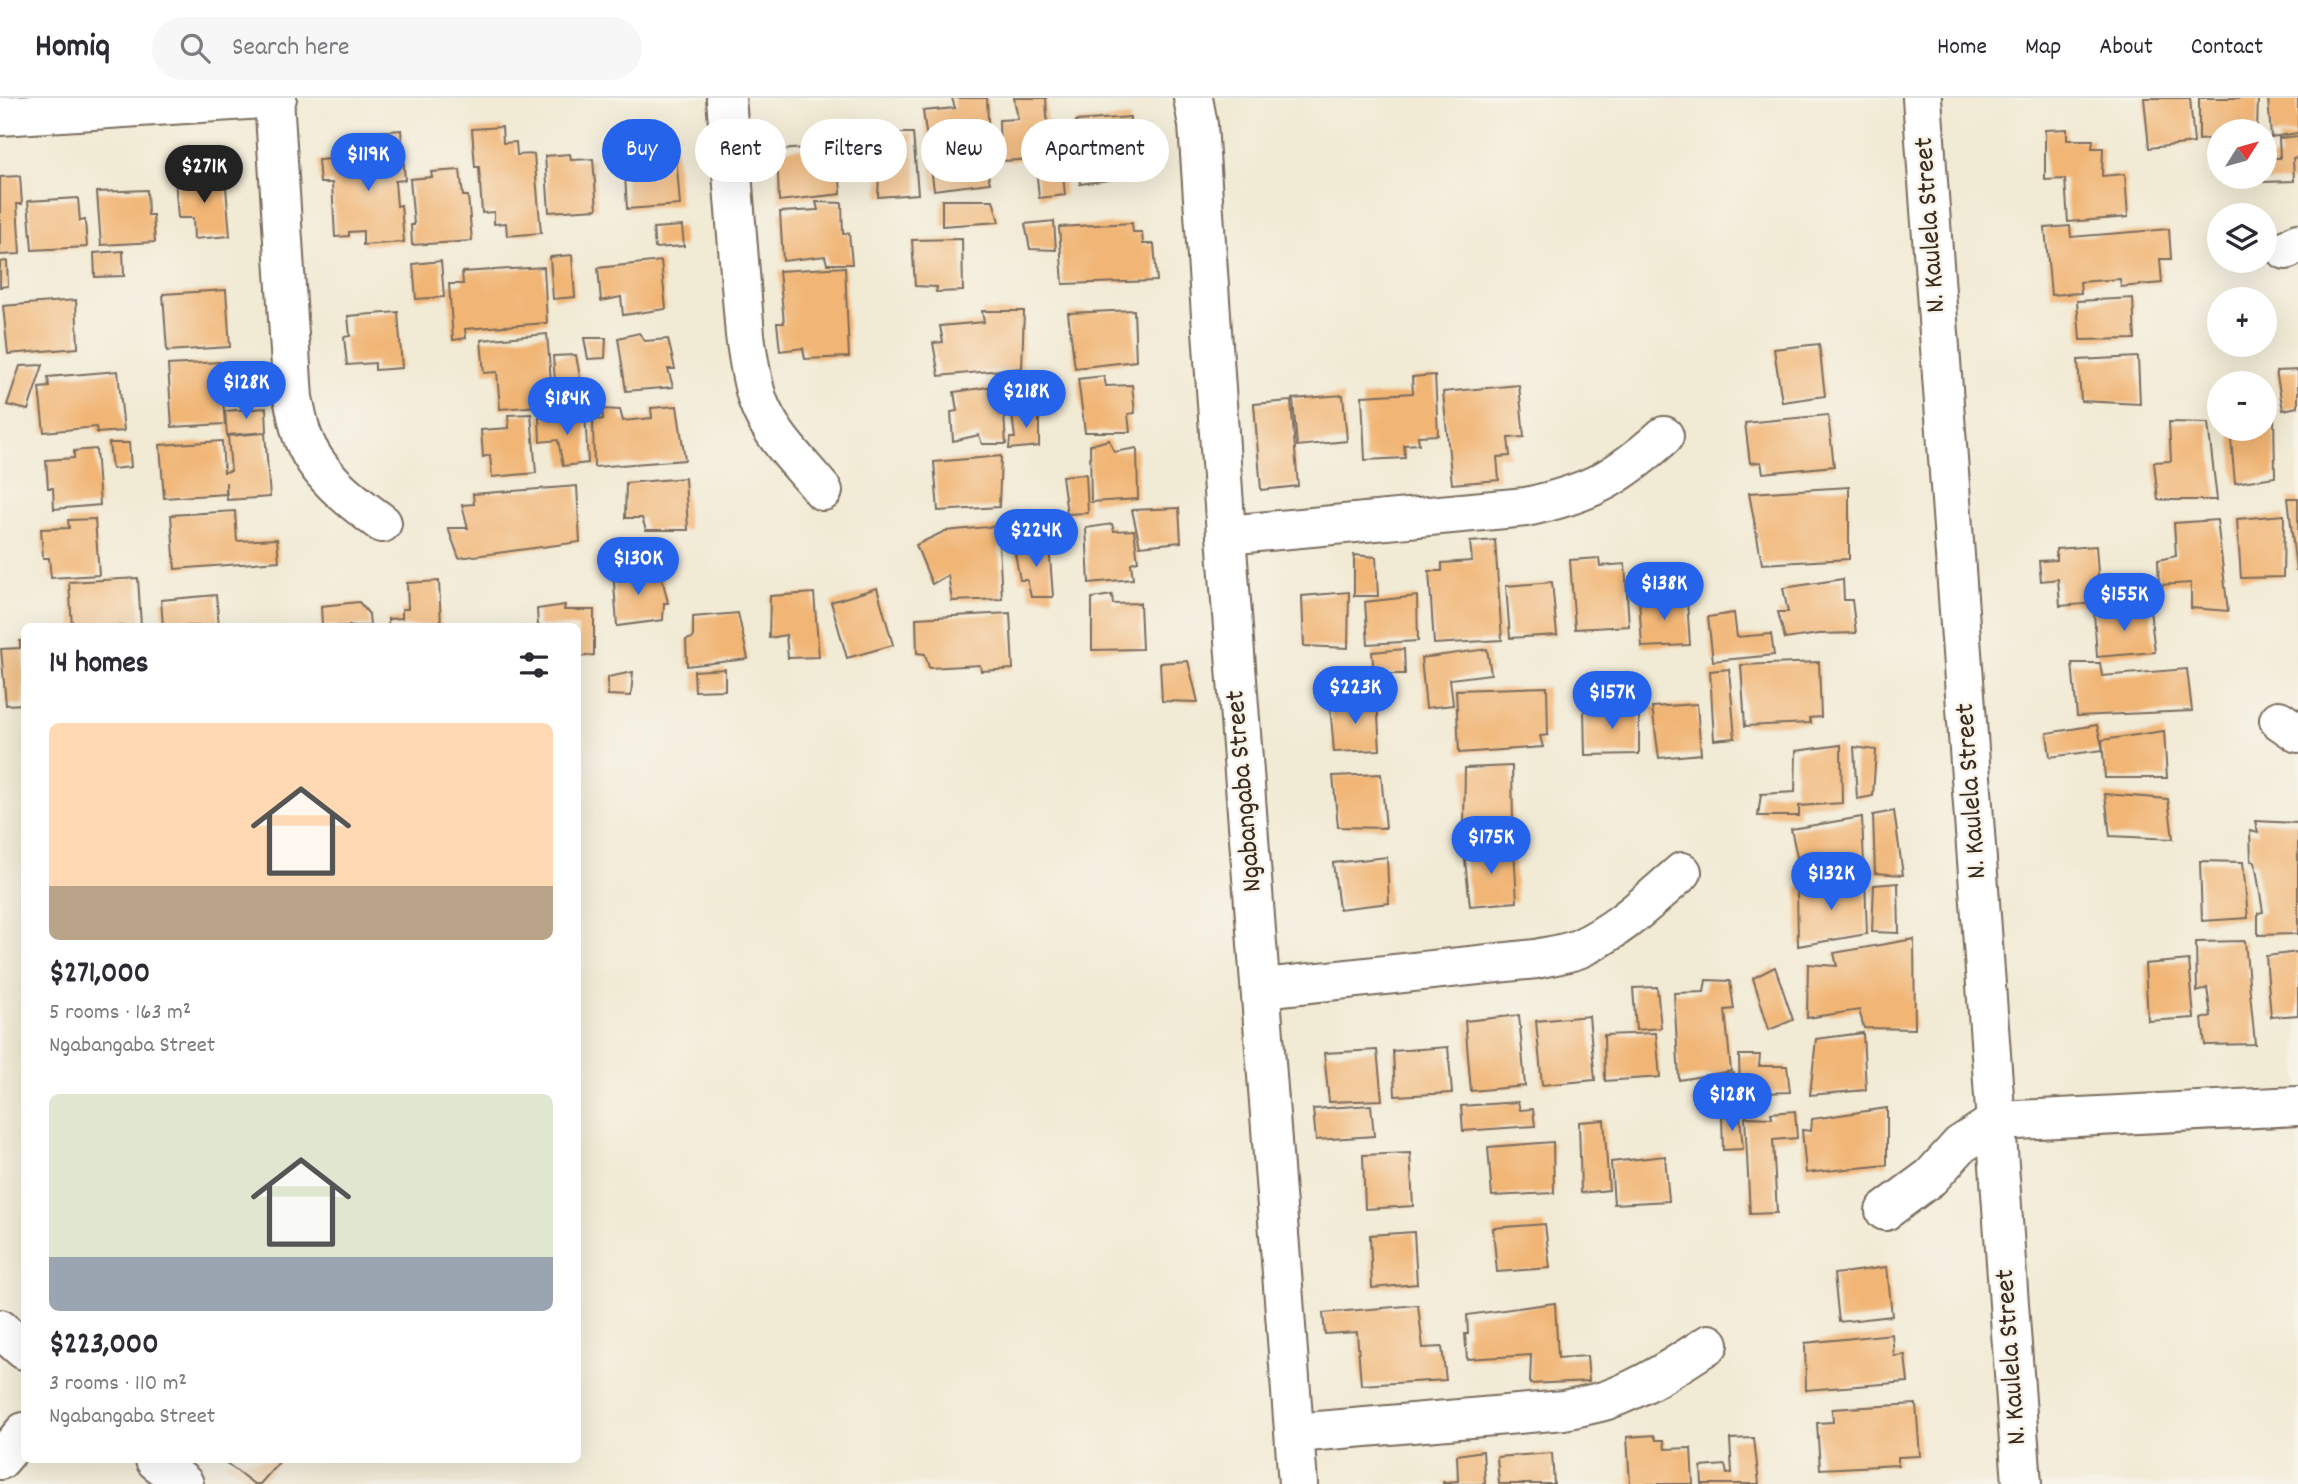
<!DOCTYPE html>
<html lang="en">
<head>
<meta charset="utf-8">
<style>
	:root { --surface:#fff; --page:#f7f7f7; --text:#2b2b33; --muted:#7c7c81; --line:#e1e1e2; --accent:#2563eb }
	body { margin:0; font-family:Dekko,sans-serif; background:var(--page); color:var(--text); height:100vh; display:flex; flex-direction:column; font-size:26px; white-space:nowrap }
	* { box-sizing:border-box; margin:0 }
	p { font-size:23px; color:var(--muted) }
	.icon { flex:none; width:38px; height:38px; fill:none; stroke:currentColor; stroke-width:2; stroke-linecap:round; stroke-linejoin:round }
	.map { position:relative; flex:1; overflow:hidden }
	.drawer { position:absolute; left:21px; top:525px; width:560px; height:840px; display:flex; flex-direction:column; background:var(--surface); border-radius:10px; box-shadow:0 7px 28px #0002 }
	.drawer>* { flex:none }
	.banner { position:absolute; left:602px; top:21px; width:665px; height:63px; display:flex; gap:14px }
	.needle { width:46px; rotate:53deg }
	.tools { position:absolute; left:2207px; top:21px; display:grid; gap:14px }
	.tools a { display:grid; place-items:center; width:70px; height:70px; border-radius:50%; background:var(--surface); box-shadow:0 7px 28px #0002; font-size:35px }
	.price { position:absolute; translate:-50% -60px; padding:0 16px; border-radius:24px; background:var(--accent); color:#fff; font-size:23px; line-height:46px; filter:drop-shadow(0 2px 4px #0008) }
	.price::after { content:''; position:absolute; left:50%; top:42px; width:21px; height:16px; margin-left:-10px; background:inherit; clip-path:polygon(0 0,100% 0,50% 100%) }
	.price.active { background:#222; color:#fff }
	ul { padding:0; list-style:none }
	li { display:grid; align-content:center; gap:14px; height:371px; padding:0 28px }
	li span { display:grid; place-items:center; height:217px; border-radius:10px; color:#555 }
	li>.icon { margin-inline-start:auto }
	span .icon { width:126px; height:126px; fill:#fffc; stroke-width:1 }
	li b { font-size:30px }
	h2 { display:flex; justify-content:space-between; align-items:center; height:84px; padding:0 28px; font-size:30px }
	.chip { padding:0 24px; border-radius:32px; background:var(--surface); box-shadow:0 7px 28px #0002; font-size:24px; line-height:63px }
	.chip.active { background:var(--accent); color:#fff }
	header { display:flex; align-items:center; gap:42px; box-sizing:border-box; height:98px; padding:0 35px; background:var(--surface); border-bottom:2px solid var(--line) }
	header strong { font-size:33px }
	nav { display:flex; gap:38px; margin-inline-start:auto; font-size:24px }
	.search { width:490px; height:63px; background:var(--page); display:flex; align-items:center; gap:18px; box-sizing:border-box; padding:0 24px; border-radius:38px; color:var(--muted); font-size:26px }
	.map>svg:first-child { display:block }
	.building { fill:#f1b574 }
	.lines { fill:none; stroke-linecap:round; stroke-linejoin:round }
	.minor-casing { stroke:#7b6d5e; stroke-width:42 }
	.minor { stroke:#fff; stroke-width:38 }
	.labels { text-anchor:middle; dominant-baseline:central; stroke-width:5; stroke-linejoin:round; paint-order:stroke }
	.street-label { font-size:28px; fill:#3b2a1e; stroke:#f7f3e8 }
</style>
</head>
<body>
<header>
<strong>Homiq</strong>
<div class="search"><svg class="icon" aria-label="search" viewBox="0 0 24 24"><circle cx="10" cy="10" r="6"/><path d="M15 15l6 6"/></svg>Search here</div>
<nav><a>Home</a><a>Map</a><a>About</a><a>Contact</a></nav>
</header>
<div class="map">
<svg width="2298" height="1386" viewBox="0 0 2298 1386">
	<rect width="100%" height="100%" fill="#f7f3e8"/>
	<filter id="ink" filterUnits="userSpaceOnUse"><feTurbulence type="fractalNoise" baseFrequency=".0143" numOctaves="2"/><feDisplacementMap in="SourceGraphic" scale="14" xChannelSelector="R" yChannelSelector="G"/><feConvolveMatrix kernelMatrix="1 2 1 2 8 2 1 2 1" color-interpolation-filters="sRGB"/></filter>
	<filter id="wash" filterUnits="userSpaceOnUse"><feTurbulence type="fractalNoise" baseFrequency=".00686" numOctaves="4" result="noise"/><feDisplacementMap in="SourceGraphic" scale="28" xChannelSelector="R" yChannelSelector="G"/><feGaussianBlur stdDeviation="1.57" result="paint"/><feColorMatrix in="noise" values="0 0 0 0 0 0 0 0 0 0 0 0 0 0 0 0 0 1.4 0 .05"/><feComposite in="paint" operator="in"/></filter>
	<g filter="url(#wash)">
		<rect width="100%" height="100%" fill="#f1ead4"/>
		<g id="blocks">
			<!-- building -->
			<g class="building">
				<polygon points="952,0 987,0 989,42 981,45 990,85 934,92 923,13 955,10"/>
				<polygon points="1014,0 1046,0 1048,37 1054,36 1058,60 1000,63 999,22 1018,21"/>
				<polygon points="2144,0 2190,0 2194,45 2149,50"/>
				<polygon points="2199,0 2258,0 2257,33 2219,33 2219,40 2199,42"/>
				<polygon points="2268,0 2298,0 2298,35 2271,39"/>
				<polygon points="1130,19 1130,79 1080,86 1076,23"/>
				<polygon points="647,24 648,33 674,31 680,107 627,111 622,25"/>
				<polygon points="502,29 503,45 516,44 517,57 534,56 541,135 507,138 506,125 494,126 494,114 482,115 479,69 475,69 472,31"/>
				<polygon points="2067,31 2067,42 2093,42 2092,50 2103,50 2102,78 2125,76 2128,119 2068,124 2065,81 2045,82 2045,32"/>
				<polygon points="401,32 405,82 395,83 397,108 401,107 404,144 363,147 363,133 349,134 349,138 335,139 332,85 320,85 318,62 349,60 349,70 379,68 377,34"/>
				<polygon points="859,35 913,35 918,96 878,99 879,76 864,76"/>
				<polygon points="2298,38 2298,59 2293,60 2294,83 2264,84 2264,60 2280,60 2279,40"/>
				<polygon points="2210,41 2219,41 2219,70 2211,71"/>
				<polygon points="838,48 841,96 779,103 777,52"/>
				<polygon points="570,56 571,62 593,61 597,111 549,114 545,58"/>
				<polygon points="1062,66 1065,97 1039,100 1036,68"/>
				<polygon points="460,72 463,98 468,98 472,143 412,147 411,127 414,127 410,81 432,79 431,74"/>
				<polygon points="225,77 230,138 194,141 193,120 178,120 175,80"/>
				<polygon points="20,78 22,106 17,106 20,156 0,157 0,79"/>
				<polygon points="147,92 148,117 153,117 155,144 101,147 97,94"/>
				<polygon points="78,100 80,123 85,122 87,149 32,152 28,103"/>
				<polygon points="942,102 993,102 999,124 942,128"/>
				<polygon points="816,104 842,105 843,136 849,135 852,166 827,166 825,158 783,163 780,114 818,112"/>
				<polygon points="1054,123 1056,152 1030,151 1025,126"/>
				<polygon points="1132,125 1133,134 1142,134 1143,146 1154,146 1157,183 1063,186 1059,129"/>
				<polygon points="682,128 684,148 655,150 653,130"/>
				<polygon points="2070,128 2071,139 2169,131 2171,161 2160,161 2162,185 2121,189 2120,181 2080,184 2081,195 2051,197 2045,130"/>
				<polygon points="962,141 963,193 936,194 937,189 915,188 912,142"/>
				<polygon points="123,153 124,178 95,179 94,155"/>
				<polygon points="572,157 575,199 553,201 550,159"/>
				<polygon points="7,163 8,188 0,189 0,164"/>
				<polygon points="441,163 444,199 416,201 413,166"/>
				<polygon points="661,163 666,211 623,217 621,199 601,203 598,170"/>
				<polygon points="544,169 547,225 465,231 466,240 453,242 449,186 463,186 462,174"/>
				<polygon points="845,169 849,259 805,261 803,250 780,253 777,225 784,225 779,173"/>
				<polygon points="226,192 230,249 167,253 163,196"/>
				<polygon points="2133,200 2135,241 2080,242 2077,203"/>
				<polygon points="76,202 78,250 8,256 3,208"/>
				<polygon points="1134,212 1136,263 1075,270 1068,215"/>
				<polygon points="982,213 1024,213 1022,270 939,278 933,245 943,244 940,228 984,224"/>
				<polygon points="398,214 402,270 375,272 375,265 347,267 344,239 350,238 348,218"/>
				<polygon points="639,235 645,243 668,241 675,271 668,271 673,289 626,293 618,240"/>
				<polygon points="547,236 553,307 500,311 497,274 484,275 481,242"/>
				<polygon points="584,240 606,240 605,260 588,261"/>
				<polygon points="1819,246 1825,298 1782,304 1774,251"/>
				<polygon points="576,257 585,307 557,310 553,258"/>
				<polygon points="2138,259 2140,306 2081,303 2078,262"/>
				<polygon points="220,264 225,326 172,329 168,267"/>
				<polygon points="43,267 28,312 7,307 20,268"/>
				<polygon points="2298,272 2298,309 2283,312 2276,273"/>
				<polygon points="118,273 124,333 97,335 96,329 44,334 39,290 49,289 48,279"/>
				<polygon points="1435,277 1438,337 1418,338 1419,346 1404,347 1405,360 1365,362 1362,298 1413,295 1412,279"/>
				<polygon points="1104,278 1106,288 1132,287 1135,315 1128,316 1130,334 1085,334 1078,281"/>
				<polygon points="1002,287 1006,346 982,346 979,337 953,343 951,314 957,313 954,294"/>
				<polygon points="1519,287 1524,339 1508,340 1510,358 1497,359 1499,382 1452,386 1443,294"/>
				<polygon points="1343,297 1347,343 1297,348 1293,301"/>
				<polygon points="1291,303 1298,388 1261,392 1254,306"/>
				<polygon points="677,308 685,362 594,369 593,322 603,321 602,311 620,312 623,323 652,320 651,310"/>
				<polygon points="266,310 267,334 227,337 225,313"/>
				<polygon points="1039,312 1039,348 1009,351 1010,340 1015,340 1012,317"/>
				<polygon points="2274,314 2275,379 2235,385 2230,331 2264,331 2264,315"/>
				<polygon points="531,316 536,375 492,379 490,357 483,359 481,332 509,330 508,317"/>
				<polygon points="585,316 588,365 563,368 558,342 540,344 539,319"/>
				<polygon points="1828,317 1834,368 1763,375 1761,364 1750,365 1745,325"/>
				<polygon points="2169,324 2208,325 2217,402 2158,402 2154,364 2171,363"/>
				<polygon points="265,335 270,399 227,402 226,384 226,396 164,400 160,347 222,343 224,374 231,373 228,338"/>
				<polygon points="1109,342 1114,354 1137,350 1138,401 1091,404 1090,347"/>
				<polygon points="109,345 129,345 131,369 112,371"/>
				<polygon points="96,351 100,407 54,411 53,390 48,390 46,362 74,360 74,353"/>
				<polygon points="1001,358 999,409 938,413 934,364"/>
				<polygon points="1086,376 1088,415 1067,416 1062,378"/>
				<polygon points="685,380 688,432 646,432 642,420 625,420 626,385"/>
				<polygon points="577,388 580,444 459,460 448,430 468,430 462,407 474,406 473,396"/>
				<polygon points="1849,389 1849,461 1762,466 1749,395"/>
				<polygon points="2288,400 2298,400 2298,472 2296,472"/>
				<polygon points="1179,410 1181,444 1140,448 1132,412"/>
				<polygon points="235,413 237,443 277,441 279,463 175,471 171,417"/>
				<polygon points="2284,417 2283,479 2241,480 2237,421"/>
				<polygon points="95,421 99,477 51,480 49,460 43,460 41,431 69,430 68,422"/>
				<polygon points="2217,422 2228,513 2191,510 2191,485 2159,487 2158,462 2176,458 2174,425"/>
				<polygon points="1112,426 1114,433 1134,432 1138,463 1131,465 1133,481 1089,485 1086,430"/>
				<polygon points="998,428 1002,501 952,503 948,477 932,486 916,447 945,433"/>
				<polygon points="1495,442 1502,542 1434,546 1429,473 1442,473 1442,465 1472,463 1470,444"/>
				<polygon points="1049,446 1053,499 1031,499 1027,482 1020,482 1014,450"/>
				<polygon points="2096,448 2099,489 2108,488 2110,504 2060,508 2058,481 2041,483 2039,463 2056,462 2056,451"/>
				<polygon points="1354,457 1376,459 1378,498 1354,498"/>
				<polygon points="1599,460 1600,468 1625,466 1629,528 1575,531 1570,462"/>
				<polygon points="635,469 638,476 661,475 668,505 664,505 663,522 617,528 613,471"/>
				<polygon points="138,480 141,528 72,528 69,484"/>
				<polygon points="1843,481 1844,502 1852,502 1856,535 1819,536 1785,541 1778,514 1788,514 1783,490"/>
				<polygon points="439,483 441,528 388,528 388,521 402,520 402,511 408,511 407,485"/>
				<polygon points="1552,484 1557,537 1510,540 1506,488"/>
				<polygon points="877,490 893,547 847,560 831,504"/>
				<polygon points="1349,494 1348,550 1304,548 1302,498"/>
				<polygon points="814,495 819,559 788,560 786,537 769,540 770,498"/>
				<polygon points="216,497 219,528 163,528 161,502"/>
				<polygon points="1112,497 1113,506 1140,505 1142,551 1092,552 1092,500"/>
				<polygon points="1417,498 1418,543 1368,546 1365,504"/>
				<polygon points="1667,498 1668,504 1687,503 1690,547 1642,549 1639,500"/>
				<polygon points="359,504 369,516 370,528 322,528 321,508"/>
				<polygon points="565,507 564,512 594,512 594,557 578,559 578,528 538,528 537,511"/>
				<polygon points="2150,512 2155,554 2097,559 2094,514"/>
				<polygon points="738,515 748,561 687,568 686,542 693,540 693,519"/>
				<polygon points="1010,515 1013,571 981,573 980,567 929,570 925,556 917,555 916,520"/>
				<polygon points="1734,515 1737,539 1771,536 1774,557 1713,563 1708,519"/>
				<polygon points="24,542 24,606 6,607 1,551 20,550 20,543"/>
				<polygon points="1404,551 1405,576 1374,576 1372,554"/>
				<polygon points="1487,551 1491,576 1450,581 1453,607 1426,610 1421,560"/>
				<polygon points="1188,563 1198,604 1162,603 1160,565"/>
				<polygon points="1819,564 1821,619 1809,620 1811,625 1745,628 1741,567"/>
				<polygon points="2072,565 2100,565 2102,578 2187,571 2192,613 2077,618"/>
				<polygon points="725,571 725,592 695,593 694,573"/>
				<polygon points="1729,571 1735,640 1714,642 1710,573"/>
				<polygon points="633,574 631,598 608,597 608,579"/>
				<polygon points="1547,589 1548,637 1540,638 1543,649 1459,655 1456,592"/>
				<polygon points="1377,601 1380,652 1334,654 1330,606"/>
				<polygon points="1697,606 1701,656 1659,660 1652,609"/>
				<polygon points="1639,610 1639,656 1585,657 1584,611"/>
				<polygon points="2097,627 2103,652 2050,659 2047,635"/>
				<polygon points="2164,633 2167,680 2105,680 2102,642"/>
				<polygon points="1841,647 1842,705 1799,708 1799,718 1758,718 1761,696 1795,694 1796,653"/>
				<polygon points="1854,649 1876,652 1873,698 1857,701"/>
				<polygon points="1512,668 1513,724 1464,725 1465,670"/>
				<polygon points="1381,676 1386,730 1338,729 1333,678"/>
				<polygon points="2105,696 2168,701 2173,741 2110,738"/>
				<polygon points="1894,713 1903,777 1875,775 1873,717"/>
				<polygon points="1862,719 1864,767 1801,777 1791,731"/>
				<polygon points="2255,723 2298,725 2298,836 2258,837 2258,815 2263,814 2255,764 2251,763 2250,733 2258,735"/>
				<polygon points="1514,750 1517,804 1470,808 1464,753"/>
				<polygon points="1387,759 1389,805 1339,811 1333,765"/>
				<polygon points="2200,763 2243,764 2248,820 2202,823"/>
				<polygon points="1865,782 1867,836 1798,848 1797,789"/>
				<polygon points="1898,785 1899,835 1872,834 1874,787"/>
				<polygon points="1914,841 1915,931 1864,930 1859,912 1807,920 1808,866 1837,868 1834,855"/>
				<polygon points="2245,843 2255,946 2205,947 2202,921 2211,918 2207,890 2197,894 2196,844"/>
				<polygon points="2298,854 2298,917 2271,919 2266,858"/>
				<polygon points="2189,862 2194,920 2148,923 2145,866"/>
				<polygon points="1775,869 1793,922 1769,932 1753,880"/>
				<polygon points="1706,882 1730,883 1734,911 1725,912 1731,973 1679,982 1674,895 1704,894"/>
				<polygon points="1657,889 1661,930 1636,932 1633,890"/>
				<polygon points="1519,917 1525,988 1471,993 1465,923"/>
				<polygon points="1589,918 1595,982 1542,987 1536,923"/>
				<polygon points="1656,935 1660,979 1605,983 1604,937"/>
				<polygon points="1863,935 1866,992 1810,997 1816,941"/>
				<polygon points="1448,949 1452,995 1395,998 1393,953"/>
				<polygon points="1377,952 1382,1002 1329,1004 1324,955"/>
				<polygon points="1739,957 1760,957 1759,968 1787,968 1790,994 1740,996"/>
				<polygon points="1733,975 1736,1013 1715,1013 1713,977"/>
				<polygon points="1518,1004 1520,1012 1533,1011 1535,1028 1463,1033 1461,1008"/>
				<polygon points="1371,1007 1374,1038 1316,1042 1313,1011"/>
				<polygon points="1887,1010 1887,1067 1806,1075 1802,1032 1811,1033 1812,1021"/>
				<polygon points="1795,1013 1797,1040 1773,1042 1777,1115 1750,1116 1745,1019 1772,1020 1771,1015"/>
				<polygon points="1722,1018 1740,1018 1743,1051 1723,1052"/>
				<polygon points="1604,1022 1609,1092 1581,1095 1579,1024"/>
				<polygon points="1553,1044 1554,1095 1492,1098 1488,1049"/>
				<polygon points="1410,1055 1413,1108 1365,1111 1363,1057"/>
				<polygon points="1665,1058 1669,1103 1614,1106 1611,1064"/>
				<polygon points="1545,1126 1550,1170 1497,1174 1493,1130"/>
				<polygon points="1414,1134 1417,1186 1372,1190 1370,1137"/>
				<polygon points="1887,1169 1892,1218 1839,1224 1834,1176"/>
				<polygon points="1555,1205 1558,1260 1587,1258 1589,1283 1530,1286 1531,1257 1467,1261 1465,1236 1468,1236 1467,1217"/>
				<polygon points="1418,1207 1423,1250 1442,1249 1446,1282 1361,1287 1357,1234 1325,1236 1323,1215"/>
				<polygon points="1892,1236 1894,1258 1905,1257 1908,1284 1806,1292 1805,1245"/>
				<polygon points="1916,1306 1920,1358 1898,1359 1898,1367 1820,1371 1817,1325 1833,1324 1832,1311"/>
				<polygon points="1654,1337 1656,1342 1664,1342 1665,1351 1691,1350 1693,1386 1630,1386 1627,1339"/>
				<polygon points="1754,1340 1759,1386 1702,1386 1701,1369 1725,1367 1727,1376 1732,1375 1730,1341"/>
				<polygon points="1483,1353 1485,1386 1443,1386 1443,1384 1458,1383 1457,1357"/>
				<polygon points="1552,1355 1554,1386 1499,1386 1497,1359"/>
				<polygon points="228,1362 281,1362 260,1386 254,1386 225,1364"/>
			</g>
		</g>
	</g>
	<g filter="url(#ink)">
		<use href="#blocks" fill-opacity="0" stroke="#7b6d5e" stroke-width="2"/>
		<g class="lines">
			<!-- minor casing -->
			<g class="minor-casing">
				<g id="minor">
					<path d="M274,0L293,300C296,312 298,325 302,337C315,375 350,402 382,425"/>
					<path d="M726,0L745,237C748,259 751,282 758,303C770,337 800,365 823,393"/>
					<polyline points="1193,0 1198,27 1226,437 1298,1386"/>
					<polyline points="1922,0 2022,1386"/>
					<polyline points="0,18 277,0"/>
					<polyline points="2286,152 2298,145"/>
					<path d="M1226,437L1526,409C1590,395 1616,381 1664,338"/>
					<polyline points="2279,622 2298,635"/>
					<path d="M1262,890L1536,861C1549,858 1565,856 1578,851C1617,834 1650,802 1682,774"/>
					<polyline points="1885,1113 1931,1079 1960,1047 1997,1023 2298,1008"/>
					<polyline points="0,1231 24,1252"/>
					<path d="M1295,1335L1564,1312C1578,1309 1593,1306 1607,1302C1644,1289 1677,1267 1709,1246"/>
					<polyline points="0,1362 24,1334"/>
					<polyline points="155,1362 184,1386"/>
				</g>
			</g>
			<!-- minor -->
			<use href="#minor" class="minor"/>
		</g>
	</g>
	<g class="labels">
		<!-- street labels -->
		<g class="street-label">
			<text transform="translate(1932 127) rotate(-94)">N. Kaulela Street</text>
			<text transform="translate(1246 693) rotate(-95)">Ngabangaba Street</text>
			<text transform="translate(1973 693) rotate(-94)">N. Kaulela Street</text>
			<text transform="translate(2013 1259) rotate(-94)">N. Kaulela Street</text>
		</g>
	</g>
</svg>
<div class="tools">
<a><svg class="needle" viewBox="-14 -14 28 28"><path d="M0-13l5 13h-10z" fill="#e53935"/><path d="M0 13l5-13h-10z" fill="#7c7c81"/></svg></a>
<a><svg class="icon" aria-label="layers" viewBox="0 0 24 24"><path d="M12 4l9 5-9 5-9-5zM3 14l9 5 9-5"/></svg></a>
<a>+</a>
<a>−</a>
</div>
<b class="price" style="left:368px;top:95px">$119K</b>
<b class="price active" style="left:204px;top:107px">$271K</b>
<b class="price" style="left:246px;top:323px">$128K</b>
<b class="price" style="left:1026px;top:332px">$218K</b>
<b class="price" style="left:567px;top:339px">$184K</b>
<b class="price" style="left:1036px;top:471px">$224K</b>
<b class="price" style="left:638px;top:499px">$130K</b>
<b class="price" style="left:1664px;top:524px">$138K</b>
<b class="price" style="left:2124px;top:535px">$155K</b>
<b class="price" style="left:1355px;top:628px">$223K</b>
<b class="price" style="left:1612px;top:633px">$157K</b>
<b class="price" style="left:1491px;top:778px">$175K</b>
<b class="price" style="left:1831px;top:814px">$132K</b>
<b class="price" style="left:1732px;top:1035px">$128K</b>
<div class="banner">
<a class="chip active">Buy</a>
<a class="chip">Rent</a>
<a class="chip">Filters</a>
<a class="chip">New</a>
<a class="chip">Apartment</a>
</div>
<section class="drawer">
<h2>14 homes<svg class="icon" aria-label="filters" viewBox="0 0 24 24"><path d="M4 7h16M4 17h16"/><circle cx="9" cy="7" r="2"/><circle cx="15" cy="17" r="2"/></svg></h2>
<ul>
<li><span style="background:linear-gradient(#ffd9b3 75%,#b9a48a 0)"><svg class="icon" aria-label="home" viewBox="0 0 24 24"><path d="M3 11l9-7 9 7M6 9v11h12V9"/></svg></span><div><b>$271,000</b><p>5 rooms · 163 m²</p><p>Ngabangaba Street</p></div></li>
<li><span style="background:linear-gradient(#dfe7d0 75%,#9aa5b1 0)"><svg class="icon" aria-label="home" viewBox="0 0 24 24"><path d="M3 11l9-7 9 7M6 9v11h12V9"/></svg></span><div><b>$223,000</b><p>3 rooms · 110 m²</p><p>Ngabangaba Street</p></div></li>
</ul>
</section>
</div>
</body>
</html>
